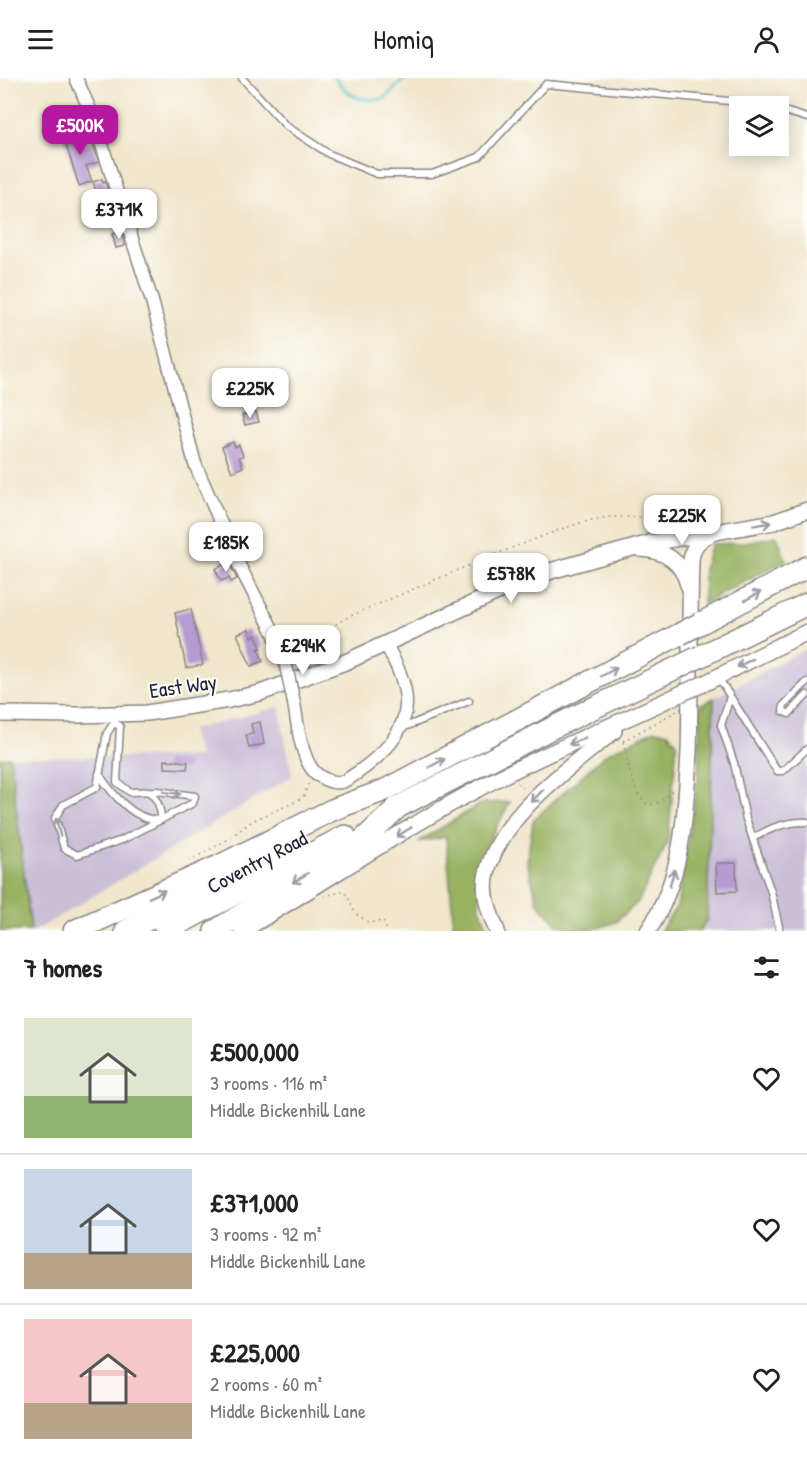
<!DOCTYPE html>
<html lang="en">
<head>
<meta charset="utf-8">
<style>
	:root { --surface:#fff; --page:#f2f2f2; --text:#222; --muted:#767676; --line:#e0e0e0; --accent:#b5179e }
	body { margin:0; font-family:"Patrick Hand",sans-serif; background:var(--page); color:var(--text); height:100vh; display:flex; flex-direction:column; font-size:22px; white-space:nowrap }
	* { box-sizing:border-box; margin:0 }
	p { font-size:20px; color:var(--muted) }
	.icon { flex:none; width:33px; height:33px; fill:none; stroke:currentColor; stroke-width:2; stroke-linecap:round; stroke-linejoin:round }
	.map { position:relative; height:853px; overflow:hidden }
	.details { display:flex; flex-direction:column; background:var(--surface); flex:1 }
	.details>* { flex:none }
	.controls { position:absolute; left:729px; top:18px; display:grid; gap:12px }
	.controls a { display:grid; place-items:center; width:60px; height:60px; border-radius:0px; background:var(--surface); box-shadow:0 3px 15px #0003; font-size:30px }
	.price { position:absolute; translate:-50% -51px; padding:0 14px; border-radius:12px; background:#fff; color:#222; font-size:20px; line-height:39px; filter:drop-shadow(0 2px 3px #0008) }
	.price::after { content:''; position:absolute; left:50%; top:36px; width:18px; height:14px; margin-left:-9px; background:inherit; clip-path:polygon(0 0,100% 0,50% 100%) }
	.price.selected { background:var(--accent); color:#fff }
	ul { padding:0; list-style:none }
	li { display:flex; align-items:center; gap:18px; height:150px; padding:0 24px }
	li+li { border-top:2px solid var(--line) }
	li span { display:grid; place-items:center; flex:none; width:168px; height:120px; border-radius:0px; color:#555 }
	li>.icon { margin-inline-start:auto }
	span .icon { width:72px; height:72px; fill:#fffc; stroke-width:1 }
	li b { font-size:26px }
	h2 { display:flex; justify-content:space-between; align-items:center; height:72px; padding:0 24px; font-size:26px }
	header { display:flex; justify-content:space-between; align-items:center; height:78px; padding:0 24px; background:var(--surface); font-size:27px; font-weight:600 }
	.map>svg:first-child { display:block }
	.industrial { fill:#cabfd7 }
	.forest { fill:#98b162; stroke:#5d6a4e; stroke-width:1.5 }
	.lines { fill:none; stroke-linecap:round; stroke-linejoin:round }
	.stream { stroke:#5cc8d6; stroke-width:3 }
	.building { fill:#b69ad2 }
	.service-casing { stroke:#898483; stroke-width:9 }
	.minor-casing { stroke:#898483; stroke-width:15 }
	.tertiary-casing { stroke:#898483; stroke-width:18 }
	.trunk-casing { stroke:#898483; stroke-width:24 }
	.path { stroke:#898483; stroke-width:1.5; stroke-dasharray:1.5 4.5; stroke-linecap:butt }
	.service { stroke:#fff; stroke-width:6 }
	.minor { stroke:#fff; stroke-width:12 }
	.tertiary { stroke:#fff; stroke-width:15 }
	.trunk { stroke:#fff; stroke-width:21 }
	.minor-bridge-casing { stroke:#898483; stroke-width:15; stroke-linecap:butt }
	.tertiary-bridge-casing { stroke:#898483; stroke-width:18; stroke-linecap:butt }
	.trunk-bridge-casing { stroke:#898483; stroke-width:24; stroke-linecap:butt }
	.path-bridge { stroke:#898483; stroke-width:1.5; stroke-dasharray:1.5 4.5; stroke-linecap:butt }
	.minor-bridge { stroke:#fff; stroke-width:12 }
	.tertiary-bridge { stroke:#fff; stroke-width:15 }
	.trunk-bridge { stroke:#fff; stroke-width:21 }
	.oneway { stroke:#9c9ca7 }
	.labels { text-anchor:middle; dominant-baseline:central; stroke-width:4.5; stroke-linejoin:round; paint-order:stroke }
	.street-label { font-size:21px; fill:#22223b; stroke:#fdfcf7 }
</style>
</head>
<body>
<header><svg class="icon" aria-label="menu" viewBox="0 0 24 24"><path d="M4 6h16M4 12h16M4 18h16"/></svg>Homiq<svg class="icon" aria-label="person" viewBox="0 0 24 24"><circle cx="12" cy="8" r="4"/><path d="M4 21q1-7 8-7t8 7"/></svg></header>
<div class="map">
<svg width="807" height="853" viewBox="0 0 807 853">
	<rect width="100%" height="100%" fill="#fdfcf7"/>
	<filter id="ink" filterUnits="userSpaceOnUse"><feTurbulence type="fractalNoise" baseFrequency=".0167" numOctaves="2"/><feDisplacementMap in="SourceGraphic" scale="12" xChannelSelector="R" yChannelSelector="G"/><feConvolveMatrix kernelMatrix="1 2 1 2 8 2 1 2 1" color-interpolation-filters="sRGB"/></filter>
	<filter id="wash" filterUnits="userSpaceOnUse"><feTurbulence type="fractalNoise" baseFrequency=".008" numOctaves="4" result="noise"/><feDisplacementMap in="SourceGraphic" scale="24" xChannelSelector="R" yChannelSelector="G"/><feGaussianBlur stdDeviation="1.35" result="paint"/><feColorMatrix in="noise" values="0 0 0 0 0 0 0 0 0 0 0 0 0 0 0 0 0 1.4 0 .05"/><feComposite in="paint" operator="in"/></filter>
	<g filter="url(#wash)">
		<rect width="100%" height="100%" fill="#f0e6cb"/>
		<!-- industrial -->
		<g class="industrial">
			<polygon points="807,570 807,853 700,853 707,841 714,620"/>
			<polygon points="279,629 292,698 35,853 31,853 10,679 199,679 191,652"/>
		</g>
		<!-- forest -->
		<g class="forest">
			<polygon points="777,458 786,482 703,526 704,489 711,466 740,465"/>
			<polygon points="714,620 707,841 700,853 660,853 677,828 698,701 700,627"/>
			<polygon points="655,652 668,655 677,665 668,763 638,824 616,844 594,851 574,852 556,845 538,825 527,784 533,742 606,676"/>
			<polygon points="10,679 31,853 0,853 0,680"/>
			<polygon points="510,724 485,771 479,827 489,853 454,853 446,759 418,764 482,725"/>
		</g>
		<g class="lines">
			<!-- stream -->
			<path class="stream" d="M335,0C350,20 359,23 384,21L405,0"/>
		</g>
		<g id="blocks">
			<!-- building -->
			<g class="building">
				<polygon points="74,50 81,68 92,64 99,84 86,88 92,103 79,108 62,54"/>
				<polygon points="102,101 103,105 105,104 110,118 107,119 108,123 100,126 93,104"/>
				<polygon points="121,153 125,168 116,170 112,156"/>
				<polygon points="256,334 259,344 245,347 242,337"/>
				<polygon points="233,364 235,369 239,367 243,378 239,379 243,389 232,394 222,369"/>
				<polygon points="229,484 237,501 231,504 229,500 221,503 215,491"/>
				<polygon points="191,531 203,587 186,590 175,535"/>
				<polygon points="249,551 252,559 256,557 261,570 258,571 263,583 251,588 237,556"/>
				<polygon points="260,644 264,666 249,670 246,657 253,656 251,646"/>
				<polygon points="165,682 188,684 187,691 165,690"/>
				<polygon points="716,785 736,785 737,813 717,814"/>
			</g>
		</g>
	</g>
	<g filter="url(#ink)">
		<use href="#blocks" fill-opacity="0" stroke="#898483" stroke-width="1.5"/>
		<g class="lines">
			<!-- service casing -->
			<g class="service-casing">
				<g id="service">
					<polyline points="242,0 286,48 329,76 377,96 432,96 479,79 546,6 762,26 771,28"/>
					<polyline points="778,31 807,40"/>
					<polyline points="718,599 777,693 783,693 807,671"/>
					<polyline points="807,604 784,627 783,633 789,636 807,617"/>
					<polyline points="730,619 721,647 734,685 746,741 771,814 780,853"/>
					<polyline points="114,645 120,648 117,704 130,714 157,713 195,718 193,725 122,762 77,777 64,770 55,740 63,727 97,709 107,655 114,645 115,637"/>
					<polyline points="400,651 469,623"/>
					<path d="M99,696C112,716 135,744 161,742C161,730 158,721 148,713"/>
					<path d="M753,760C771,750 787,743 807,744"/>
				</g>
			</g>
			<!-- minor casing -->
			<g class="minor-casing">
				<g id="minor">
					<polyline points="76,0 93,39 152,223 195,386 240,489 272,551 284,578"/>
					<path d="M294,625C297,643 301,677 312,691C318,699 331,706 341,704C346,703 352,698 357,695C380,679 405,656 406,627C407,606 395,584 386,566"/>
				</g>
			</g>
			<!-- tertiary casing -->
			<g class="tertiary-casing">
				<g id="tertiary">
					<path d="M640,471C664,472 682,483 688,507"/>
					<polyline points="703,606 807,554"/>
					<polyline points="0,636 78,637 147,635 229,622 260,615 348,583 504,511 554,492 650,465 774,444 807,432"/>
					<path d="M242,853C323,805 402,751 485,707C549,673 615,647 680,616"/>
					<path d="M497,853C490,836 483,818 486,800C496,740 570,689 614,653"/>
					<path d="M648,853C683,801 686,734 689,673C691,609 689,545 691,482C693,469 697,462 709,457"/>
				</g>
			</g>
			<!-- trunk casing -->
			<g class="trunk-casing">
				<g id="trunk">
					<polyline points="701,545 807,489"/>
					<polyline points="701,578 807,526"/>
					<polyline points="74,853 219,788 332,732 385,712 680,556"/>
					<polyline points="126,853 270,778"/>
					<polyline points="165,853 345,758"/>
					<polyline points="215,853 363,762 398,729 554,649 676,590"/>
				</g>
			</g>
			<!-- path -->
			<g class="path">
				<polyline points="294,570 348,539 491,478 564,450 591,442 611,439 646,439 694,443"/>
				<polyline points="623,663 677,633"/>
				<path d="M623,664C630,691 637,757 674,710"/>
				<polyline points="517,705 525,712"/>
				<polyline points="189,783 227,762 252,743 295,724 304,718 309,704"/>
				<polyline points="324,818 345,813 355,835 369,845 383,843 387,853"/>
			</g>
			<!-- service -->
			<use href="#service" class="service"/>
			<!-- minor -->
			<use href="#minor" class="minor"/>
			<!-- tertiary -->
			<use href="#tertiary" class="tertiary"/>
			<!-- trunk -->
			<use href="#trunk" class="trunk"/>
			<!-- minor-bridge casing -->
			<g class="minor-bridge-casing">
				<polyline id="minor-bridge" points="284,578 294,625"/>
			</g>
			<!-- tertiary-bridge casing -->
			<g class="tertiary-bridge-casing">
				<polyline id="tertiary-bridge" points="680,616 703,606"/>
			</g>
			<!-- trunk-bridge casing -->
			<g class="trunk-bridge-casing">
				<g id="trunk-bridge">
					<polyline points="680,556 701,545"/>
					<polyline points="676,590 701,578"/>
				</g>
			</g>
			<!-- path-bridge -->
			<polyline class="path-bridge" points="680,631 685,629"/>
			<!-- minor-bridge -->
			<use href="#minor-bridge" class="minor-bridge"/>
			<!-- tertiary-bridge -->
			<use href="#tertiary-bridge" class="tertiary-bridge"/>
			<!-- trunk-bridge -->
			<use href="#trunk-bridge" class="trunk-bridge"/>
		</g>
		<!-- one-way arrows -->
		<defs><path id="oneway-shaft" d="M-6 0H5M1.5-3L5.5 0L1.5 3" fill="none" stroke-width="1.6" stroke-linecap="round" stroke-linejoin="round" transform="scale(1.5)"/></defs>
		<g class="oneway">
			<use href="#oneway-shaft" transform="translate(762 446) rotate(-10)"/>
			<use href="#oneway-shaft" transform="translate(753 518) rotate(-28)"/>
			<use href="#oneway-shaft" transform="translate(745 585) rotate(153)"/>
			<use href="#oneway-shaft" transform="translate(609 594) rotate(-28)"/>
			<use href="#oneway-shaft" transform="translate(577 663) rotate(157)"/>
			<use href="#oneway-shaft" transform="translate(437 685) rotate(-28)"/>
			<use href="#oneway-shaft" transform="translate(172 715) rotate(7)"/>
			<use href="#oneway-shaft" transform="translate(537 718) rotate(135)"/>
			<use href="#oneway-shaft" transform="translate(58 749) rotate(-104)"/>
			<use href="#oneway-shaft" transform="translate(404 754) rotate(148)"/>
			<use href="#oneway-shaft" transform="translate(300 800) rotate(148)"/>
			<use href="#oneway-shaft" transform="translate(672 800) rotate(-74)"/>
			<use href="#oneway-shaft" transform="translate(157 816) rotate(-25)"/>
		</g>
	</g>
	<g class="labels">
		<!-- street labels -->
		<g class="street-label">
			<text transform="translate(183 608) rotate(-8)">East Way</text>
			<text transform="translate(257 784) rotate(-28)">Coventry Road</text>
		</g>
	</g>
</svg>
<div class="controls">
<a><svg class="icon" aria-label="layers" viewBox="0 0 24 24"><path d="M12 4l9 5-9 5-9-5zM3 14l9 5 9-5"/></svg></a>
</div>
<b class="price selected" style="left:80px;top:78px">£500K</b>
<b class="price" style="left:119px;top:162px">£371K</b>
<b class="price" style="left:250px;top:341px">£225K</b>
<b class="price" style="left:682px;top:468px">£225K</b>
<b class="price" style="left:226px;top:495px">£185K</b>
<b class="price" style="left:511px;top:526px">£578K</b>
<b class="price" style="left:303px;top:598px">£294K</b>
</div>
<section class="details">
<h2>7 homes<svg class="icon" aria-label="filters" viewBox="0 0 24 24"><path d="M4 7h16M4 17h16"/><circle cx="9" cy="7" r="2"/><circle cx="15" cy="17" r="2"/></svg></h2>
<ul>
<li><span style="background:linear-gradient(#dfe7d0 65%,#8fb573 0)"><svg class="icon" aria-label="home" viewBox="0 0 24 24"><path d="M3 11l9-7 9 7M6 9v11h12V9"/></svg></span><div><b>£500,000</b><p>3 rooms · 116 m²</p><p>Middle Bickenhill Lane</p></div><svg class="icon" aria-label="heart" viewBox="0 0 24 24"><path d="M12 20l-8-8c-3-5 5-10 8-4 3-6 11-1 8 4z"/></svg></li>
<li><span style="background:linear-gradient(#c9d6e8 70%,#b9a48a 0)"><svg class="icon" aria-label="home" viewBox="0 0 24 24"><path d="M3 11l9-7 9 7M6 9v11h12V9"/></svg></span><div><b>£371,000</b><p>3 rooms · 92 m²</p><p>Middle Bickenhill Lane</p></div><svg class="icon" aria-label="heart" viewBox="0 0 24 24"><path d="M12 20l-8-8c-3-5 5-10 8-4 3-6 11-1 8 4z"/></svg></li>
<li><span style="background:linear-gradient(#f6c9c9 70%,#b9a48a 0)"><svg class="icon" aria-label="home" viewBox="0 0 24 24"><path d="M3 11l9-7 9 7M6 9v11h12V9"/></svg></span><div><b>£225,000</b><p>2 rooms · 60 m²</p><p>Middle Bickenhill Lane</p></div><svg class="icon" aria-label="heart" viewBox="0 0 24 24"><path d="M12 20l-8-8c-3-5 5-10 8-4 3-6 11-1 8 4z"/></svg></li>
</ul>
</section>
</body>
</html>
